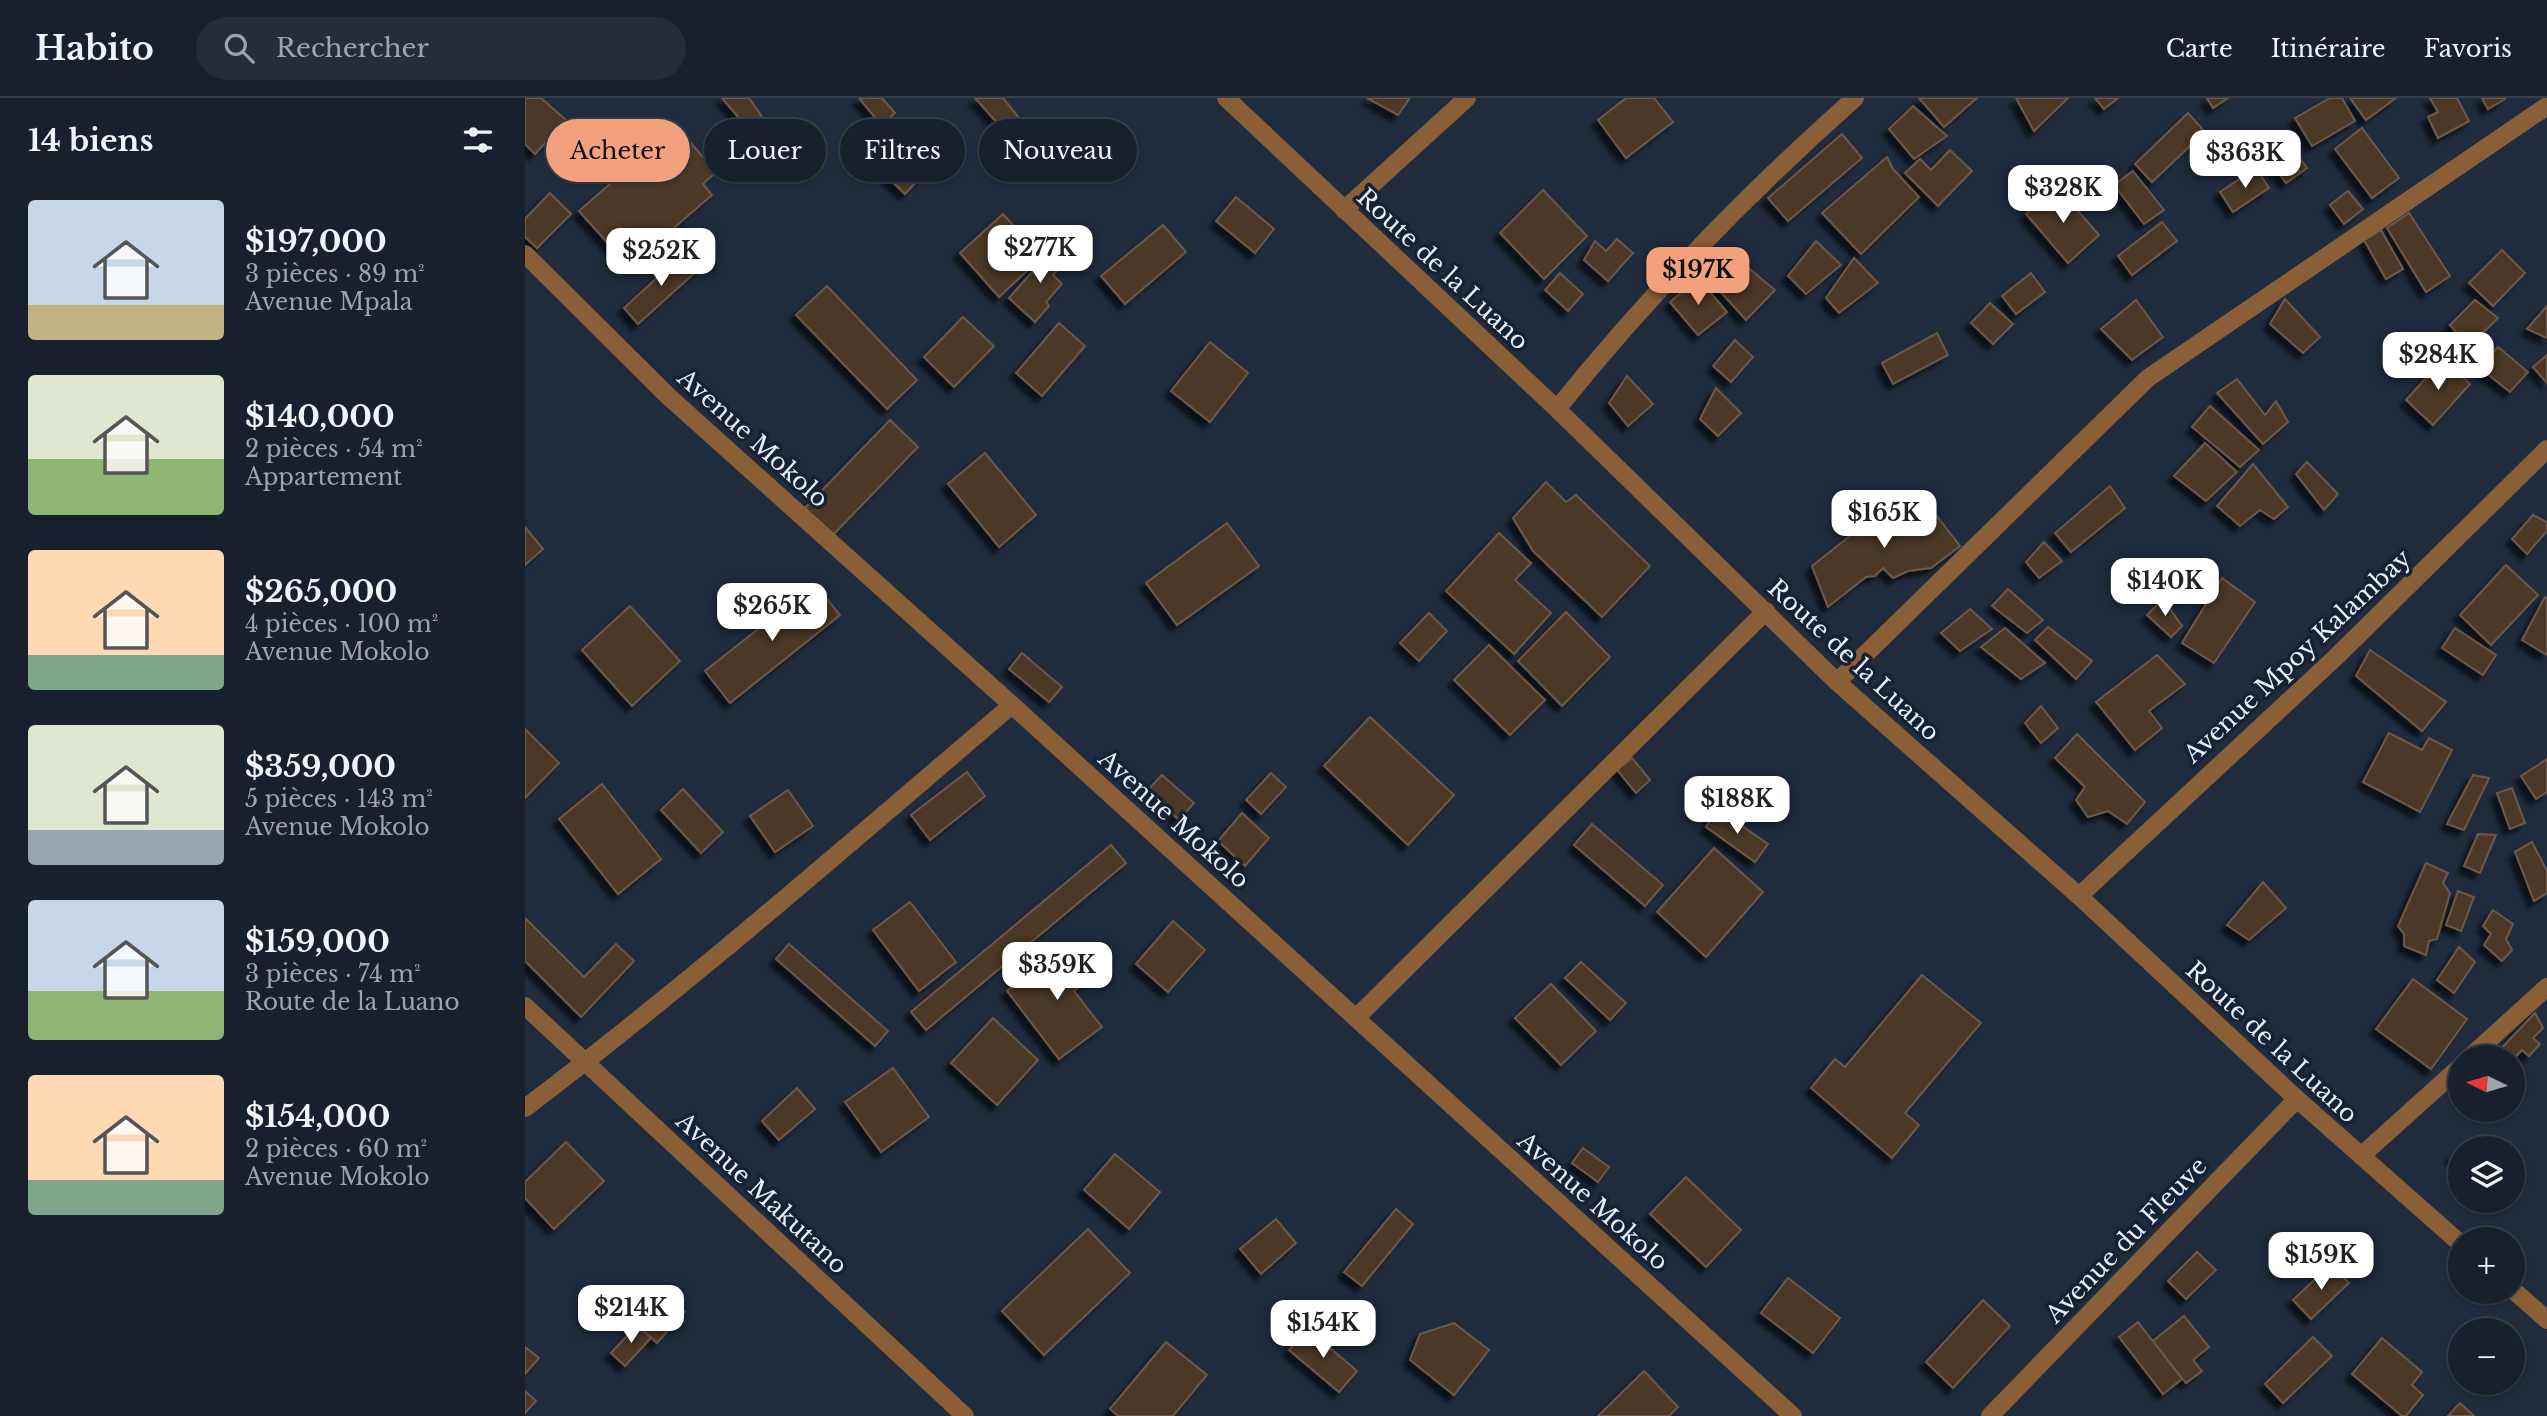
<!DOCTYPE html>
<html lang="fr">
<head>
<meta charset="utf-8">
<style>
	:root { --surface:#18202e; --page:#252d3a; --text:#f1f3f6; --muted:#9fa3aa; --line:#363e4a; --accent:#f2a07e }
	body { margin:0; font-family:"Libre Baskerville",serif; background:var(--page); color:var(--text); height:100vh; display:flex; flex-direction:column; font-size:26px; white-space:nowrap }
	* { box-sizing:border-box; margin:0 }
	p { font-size:23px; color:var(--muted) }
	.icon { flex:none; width:38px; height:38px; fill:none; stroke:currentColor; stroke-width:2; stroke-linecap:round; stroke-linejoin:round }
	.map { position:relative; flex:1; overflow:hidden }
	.sheet { display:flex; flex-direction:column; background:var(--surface); width:525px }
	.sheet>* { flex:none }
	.top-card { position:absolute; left:21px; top:21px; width:665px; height:63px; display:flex; gap:14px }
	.needle { width:46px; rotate:275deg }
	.fabs { position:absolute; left:1923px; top:947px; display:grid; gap:14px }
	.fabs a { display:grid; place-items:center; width:77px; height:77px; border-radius:50%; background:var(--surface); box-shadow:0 2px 5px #0004,0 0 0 2px var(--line); font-size:35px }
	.price { position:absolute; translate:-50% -60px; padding:0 16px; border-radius:14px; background:#fff; color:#222; font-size:23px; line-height:46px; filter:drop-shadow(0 2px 4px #0008) }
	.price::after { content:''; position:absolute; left:50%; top:42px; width:21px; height:16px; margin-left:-10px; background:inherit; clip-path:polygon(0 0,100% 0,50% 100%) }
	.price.selected { background:var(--accent); color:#111 }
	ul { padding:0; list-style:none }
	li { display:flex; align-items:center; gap:21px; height:175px; padding:0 28px }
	li span { display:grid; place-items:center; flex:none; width:196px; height:140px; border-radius:7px; color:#555 }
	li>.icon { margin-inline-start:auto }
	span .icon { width:84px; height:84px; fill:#fffc; stroke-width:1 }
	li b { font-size:30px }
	h2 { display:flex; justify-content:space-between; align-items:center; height:84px; padding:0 28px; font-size:30px }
	.chip { padding:0 24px; border-radius:32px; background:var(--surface); box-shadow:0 2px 5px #0004,0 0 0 2px var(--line); font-size:24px; line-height:63px }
	.chip.selected { background:var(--accent); color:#111 }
	header { display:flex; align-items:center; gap:42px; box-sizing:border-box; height:98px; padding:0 35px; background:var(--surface); border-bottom:2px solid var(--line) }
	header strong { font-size:33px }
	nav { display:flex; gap:38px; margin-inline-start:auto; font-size:24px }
	.search { width:490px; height:63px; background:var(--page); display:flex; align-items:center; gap:18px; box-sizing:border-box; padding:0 24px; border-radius:38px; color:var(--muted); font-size:26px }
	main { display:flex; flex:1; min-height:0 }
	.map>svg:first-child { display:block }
	.building { fill:#4c3728; stroke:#6e5848; stroke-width:2; filter:url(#shadow) }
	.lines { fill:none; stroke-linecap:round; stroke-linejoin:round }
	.minor { stroke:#8a5f37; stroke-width:18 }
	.tertiary { stroke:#8a5f37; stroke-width:18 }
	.labels { text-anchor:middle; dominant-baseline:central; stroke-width:7; stroke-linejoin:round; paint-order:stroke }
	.street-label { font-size:24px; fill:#e7effb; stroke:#162134 }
</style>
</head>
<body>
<header>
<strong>Habito</strong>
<div class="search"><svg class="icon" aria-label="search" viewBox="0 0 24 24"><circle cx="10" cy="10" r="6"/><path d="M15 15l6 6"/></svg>Rechercher</div>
<nav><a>Carte</a><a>Itinéraire</a><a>Favoris</a></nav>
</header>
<main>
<section class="sheet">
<h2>14 biens<svg class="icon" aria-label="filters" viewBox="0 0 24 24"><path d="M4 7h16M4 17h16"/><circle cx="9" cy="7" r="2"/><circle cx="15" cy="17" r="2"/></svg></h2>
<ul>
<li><span style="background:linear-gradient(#c9d6e8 75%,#c2b280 0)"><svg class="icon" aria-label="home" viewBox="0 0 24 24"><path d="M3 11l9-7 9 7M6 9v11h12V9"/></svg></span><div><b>$197,000</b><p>3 pièces · 89 m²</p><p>Avenue Mpala</p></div></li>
<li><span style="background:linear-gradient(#dfe7d0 60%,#8fb573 0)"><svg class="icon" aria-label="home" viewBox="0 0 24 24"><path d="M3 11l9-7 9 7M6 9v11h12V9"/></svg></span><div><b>$140,000</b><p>2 pièces · 54 m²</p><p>Appartement</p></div></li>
<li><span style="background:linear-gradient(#ffd9b3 75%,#7fa58c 0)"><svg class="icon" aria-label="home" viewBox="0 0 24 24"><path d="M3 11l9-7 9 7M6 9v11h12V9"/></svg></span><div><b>$265,000</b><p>4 pièces · 100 m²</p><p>Avenue Mokolo</p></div></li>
<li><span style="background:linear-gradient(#dfe7d0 75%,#9aa5b1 0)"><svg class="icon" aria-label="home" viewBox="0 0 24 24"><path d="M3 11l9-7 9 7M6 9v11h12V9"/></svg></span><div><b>$359,000</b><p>5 pièces · 143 m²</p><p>Avenue Mokolo</p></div></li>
<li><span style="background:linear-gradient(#c9d6e8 65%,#8fb573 0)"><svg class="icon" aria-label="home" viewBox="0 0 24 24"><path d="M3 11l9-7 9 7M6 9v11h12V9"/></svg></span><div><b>$159,000</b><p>3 pièces · 74 m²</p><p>Route de la Luano</p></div></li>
<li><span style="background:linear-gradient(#ffd9b3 75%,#7fa58c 0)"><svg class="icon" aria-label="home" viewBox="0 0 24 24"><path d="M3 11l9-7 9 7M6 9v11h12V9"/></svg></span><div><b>$154,000</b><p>2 pièces · 60 m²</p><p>Avenue Mokolo</p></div></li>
</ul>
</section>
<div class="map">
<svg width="2022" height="1318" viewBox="0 0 2022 1318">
	<defs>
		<filter id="shadow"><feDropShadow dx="-6" dy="6" stdDeviation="2" flood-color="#0009"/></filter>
	</defs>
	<rect width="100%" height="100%" fill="#202b3e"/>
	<!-- building -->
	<g class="building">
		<polygon points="0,0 16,0 41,22 10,56 0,46"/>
		<polygon points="197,0 224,0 238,20 224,32"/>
		<polygon points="334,0 357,0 370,15 356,27"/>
		<polygon points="450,0 478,0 503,31 489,44"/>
		<polygon points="842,0 885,0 873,17"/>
		<polygon points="1101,0 1129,0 1148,24 1101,60 1073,22"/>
		<polygon points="1394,0 1452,0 1419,29"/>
		<polygon points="1491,0 1543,0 1509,33"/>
		<polygon points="1570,0 1593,0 1579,11"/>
		<polygon points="1682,0 1703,0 1688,10"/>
		<polygon points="1805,0 1817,0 1830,23 1787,48 1770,20"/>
		<polygon points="1825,0 1871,0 1841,22"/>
		<polygon points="1905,0 1932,0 1944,23 1913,40 1903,19 1913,14"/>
		<polygon points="1957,0 1980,0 1980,1 1963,11"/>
		<polygon points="1388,8 1422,38 1389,61 1364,31"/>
		<polygon points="1663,15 1680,34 1627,84 1610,66"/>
		<polygon points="256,22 293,60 277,75 241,37"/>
		<polygon points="151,28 191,74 178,86 187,97 119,156 111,146 95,159 54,113"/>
		<polygon points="1837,30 1874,80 1847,100 1810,51"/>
		<polygon points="1317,36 1337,60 1263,123 1243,100"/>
		<polygon points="1768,51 1782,70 1761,85 1747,66"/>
		<polygon points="1425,52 1447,73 1413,108 1380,75 1395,61 1406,72"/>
		<polygon points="1362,59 1368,71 1394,99 1336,156 1297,115"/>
		<polygon points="379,60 397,78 380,96 361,78"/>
		<polygon points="1731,70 1744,90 1708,114 1695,94"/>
		<polygon points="1608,73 1639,112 1619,126 1589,87"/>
		<polygon points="1532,89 1574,137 1543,165 1501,116"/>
		<polygon points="1018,92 1062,138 1019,181 975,135"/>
		<polygon points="1823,93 1838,111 1819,126 1805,107"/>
		<polygon points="25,95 46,116 12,150 0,139 0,121"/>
		<polygon points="711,99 749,131 730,155 691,123"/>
		<polygon points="1884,115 1925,178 1901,194 1862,130"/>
		<polygon points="478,116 517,159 474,199 435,155"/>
		<polygon points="1637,124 1652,143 1607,177 1593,158"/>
		<polygon points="638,127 661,154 600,206 576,178"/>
		<polygon points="1856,132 1878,171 1861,181 1839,142"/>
		<polygon points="1092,141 1108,155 1083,183 1059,162 1070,143 1081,153"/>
		<polygon points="1291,143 1316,167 1281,196 1263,178"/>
		<polygon points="530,148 544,159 528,177 537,186 521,204 524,208 510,224 484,200"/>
		<polygon points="1977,152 2000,175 1968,208 1944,185"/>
		<polygon points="1203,153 1250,192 1221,222 1182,179"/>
		<polygon points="159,155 174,171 113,226 99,210"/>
		<polygon points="1329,160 1353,185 1314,215 1301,200"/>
		<polygon points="1035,175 1058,196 1043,213 1020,192"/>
		<polygon points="1506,175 1520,194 1491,216 1477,198"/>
		<polygon points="1173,180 1202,214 1173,237 1145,204"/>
		<polygon points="302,188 392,282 362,311 271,217"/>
		<polygon points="1760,201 1795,239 1778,255 1745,226"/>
		<polygon points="1611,202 1638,239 1607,262 1576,231"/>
		<polygon points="1950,202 1973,220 1944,249 1925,227"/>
		<polygon points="1465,205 1488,226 1468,246 1446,225"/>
		<polygon points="2022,208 2022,240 2002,231"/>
		<polygon points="438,219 469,248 429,289 399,259"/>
		<polygon points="534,225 560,248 517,298 491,275"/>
		<polygon points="1412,235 1423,257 1368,286 1357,265"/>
		<polygon points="1210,242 1228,259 1206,284 1188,268"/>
		<polygon points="685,244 723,275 685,324 646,293"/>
		<polygon points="1973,249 2003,274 1985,294 1955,270"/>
		<polygon points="2022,257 2022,285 2008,269"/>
		<polygon points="1918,261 1945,286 1908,327 1881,302"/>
		<polygon points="1102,278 1128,306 1103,328 1084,305"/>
		<polygon points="1712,281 1740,317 1751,303 1763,324 1738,346 1692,295"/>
		<polygon points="1191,290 1216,315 1193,338 1175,321"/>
		<polygon points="1685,308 1734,352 1715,369 1667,329"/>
		<polygon points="365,322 393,349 306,439 278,412"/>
		<polygon points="1680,345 1712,374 1681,403 1649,378"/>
		<polygon points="460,355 511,417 474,449 423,386"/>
		<polygon points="1782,364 1813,396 1799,412 1771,376"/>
		<polygon points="1728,366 1763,409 1749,421 1735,412 1715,428 1692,408"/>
		<polygon points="1021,384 1041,404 1051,397 1125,468 1077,519 1008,453 988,420"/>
		<polygon points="1585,388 1600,410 1546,454 1530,435"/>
		<polygon points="1374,399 1392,423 1407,412 1435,448 1406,470 1383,473 1368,480 1358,470 1350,478 1341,479 1303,509 1287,468"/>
		<polygon points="2008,417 2022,424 2022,433 2002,456 1987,441"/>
		<polygon points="702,425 734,468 652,527 621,485"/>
		<polygon points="0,429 18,451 0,467"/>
		<polygon points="974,435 1006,465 990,482 1026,515 989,556 921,493"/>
		<polygon points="1519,444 1537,463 1514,480 1501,464"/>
		<polygon points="1981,467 2013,497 1966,547 1935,517"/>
		<polygon points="1697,480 1730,504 1689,565 1657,545"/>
		<polygon points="290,486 315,517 205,605 180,573"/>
		<polygon points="1483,491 1518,522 1502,535 1467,508"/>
		<polygon points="2020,499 2022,501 2022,557 1997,542"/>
		<polygon points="1638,501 1657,528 1646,539 1622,517"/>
		<polygon points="105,508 155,563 107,608 57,552"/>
		<polygon points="1445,511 1467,531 1435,553 1416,535"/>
		<polygon points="1041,514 1085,559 1037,608 993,563"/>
		<polygon points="904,515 922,533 894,563 875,545"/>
		<polygon points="1523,529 1567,563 1551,581 1510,542"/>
		<polygon points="1480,530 1520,565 1496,581 1456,549"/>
		<polygon points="1930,530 1971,557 1958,577 1917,550"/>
		<polygon points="964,547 1020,602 985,637 929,582"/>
		<polygon points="1845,552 1921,604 1897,633 1831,578"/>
		<polygon points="497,555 537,589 524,604 484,571"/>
		<polygon points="1632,557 1660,586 1624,613 1637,630 1610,652 1571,604"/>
		<polygon points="1516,608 1533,630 1516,645 1500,625"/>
		<polygon points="845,619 929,697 883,747 799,668"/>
		<polygon points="0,631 34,665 0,700"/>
		<polygon points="1864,635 1897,652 1904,640 1927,652 1895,714 1838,684"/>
		<polygon points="1552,636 1620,704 1602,726 1583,713 1563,719 1551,702 1560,689 1530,660"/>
		<polygon points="1107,660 1125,682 1111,695 1092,672"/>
		<polygon points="2022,661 2022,694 2011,701 1996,678"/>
		<polygon points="442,674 460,698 405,742 386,717"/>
		<polygon points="746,675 761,689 736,716 721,702"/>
		<polygon points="637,677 669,705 654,722 622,693"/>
		<polygon points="1948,677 1964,680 1939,732 1922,726"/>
		<polygon points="77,686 136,761 93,796 34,721"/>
		<polygon points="1987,690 2000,725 1985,731 1972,695"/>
		<polygon points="158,691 198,734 176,755 136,712"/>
		<polygon points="263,692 288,728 250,754 225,718"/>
		<polygon points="1193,711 1243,746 1230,764 1181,729"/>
		<polygon points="717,715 744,740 720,768 693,743"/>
		<polygon points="1067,726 1138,787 1120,808 1049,747"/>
		<polygon points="1953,736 1971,737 1955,775 1939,768"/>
		<polygon points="2007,744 2022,773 2022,795 2009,803 1990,754"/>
		<polygon points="586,747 601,765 401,932 386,914"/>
		<polygon points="1189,750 1238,794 1181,859 1132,814"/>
		<polygon points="1901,765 1923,775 1918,785 1925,795 1912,841 1904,843 1901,857 1879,848 1879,836 1873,828"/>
		<polygon points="1738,784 1761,810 1724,842 1702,827"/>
		<polygon points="1933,793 1949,799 1936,833 1921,827"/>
		<polygon points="385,804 431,864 394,893 348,832"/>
		<polygon points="1968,812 1988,826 1981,841 1987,852 1977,863 1959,847 1966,836 1958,828"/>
		<polygon points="0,820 59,879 91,846 109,863 56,919 0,863"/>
		<polygon points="648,823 680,852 643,894 611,866"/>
		<polygon points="264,846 363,933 350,948 251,861"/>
		<polygon points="541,846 567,879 549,893 577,929 534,961 482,893"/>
		<polygon points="1934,849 1950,864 1929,895 1912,882"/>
		<polygon points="1056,864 1101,905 1085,922 1040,880"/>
		<polygon points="1397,877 1456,925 1380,1015 1394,1027 1367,1060 1286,990 1310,961 1320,969"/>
		<polygon points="1888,881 1942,921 1906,971 1851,931"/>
		<polygon points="1026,886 1071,933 1036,967 990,920"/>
		<polygon points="2010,915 2018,930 2008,940 2015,946 2004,958 1997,952 1988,962 1988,959 1968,959"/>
		<polygon points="468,920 513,962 472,1007 426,965"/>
		<polygon points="368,970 404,1019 356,1054 320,1004"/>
		<polygon points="272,990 290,1011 254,1042 237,1023"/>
		<polygon points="41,1044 79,1083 29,1131 0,1100 0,1084"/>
		<polygon points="1058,1050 1084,1069 1073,1084 1047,1065"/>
		<polygon points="1936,1050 1936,1067 1927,1059"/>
		<polygon points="590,1056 635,1094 604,1131 559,1092"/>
		<polygon points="1161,1079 1216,1132 1181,1169 1125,1116"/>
		<polygon points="871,1111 888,1126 837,1188 819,1174"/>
		<polygon points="751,1121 771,1145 736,1176 715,1151"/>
		<polygon points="563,1131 605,1175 519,1257 477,1213"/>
		<polygon points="1672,1154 1691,1172 1661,1201 1643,1183"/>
		<polygon points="1806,1166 1824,1185 1786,1221 1768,1202"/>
		<polygon points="1263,1180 1315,1220 1288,1255 1236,1215"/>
		<polygon points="141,1196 160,1214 132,1245 112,1227"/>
		<polygon points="1458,1202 1485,1228 1428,1290 1401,1264"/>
		<polygon points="1659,1218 1684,1249 1668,1262 1677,1273 1661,1285 1628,1243"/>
		<polygon points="1613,1224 1657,1281 1638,1296 1594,1239"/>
		<polygon points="929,1225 964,1252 929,1297 885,1262 895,1236"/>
		<polygon points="112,1227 126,1240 100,1268 86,1255"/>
		<polygon points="782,1230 832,1273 814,1294 764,1252"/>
		<polygon points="1788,1239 1807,1258 1758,1305 1740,1286"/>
		<polygon points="1857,1240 1897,1274 1887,1287 1898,1297 1881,1318 1877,1318 1827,1276"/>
		<polygon points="641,1244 682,1277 648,1318 593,1318 585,1311"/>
		<polygon points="0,1249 14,1260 0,1276"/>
		<polygon points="1119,1273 1153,1309 1144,1318 1073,1318"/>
		<polygon points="0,1293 11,1303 0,1315"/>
		<polygon points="1935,1305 1949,1318 1923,1318"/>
	</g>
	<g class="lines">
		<!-- minor -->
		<g class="minor">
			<polyline points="819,112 942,0"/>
			<polyline points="0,156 143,298 487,607 1268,1318"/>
			<path d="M1032,311C1122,199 1223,95 1330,0"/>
			<polyline points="1312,584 1623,280 2022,8"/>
			<polyline points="1554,798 1811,559 2022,351"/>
			<polyline points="0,908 440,1318"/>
			<polyline points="831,920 1241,513"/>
			<polyline points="1945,959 2022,889"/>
			<path d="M0,1010C168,883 327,743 487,607"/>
			<polyline points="1836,1058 1936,968"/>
			<polyline points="1465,1318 1772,1001"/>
		</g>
		<!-- tertiary -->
		<g class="tertiary">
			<polyline points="701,0 1032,311 1312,584 1554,798 1772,1001 1936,1146"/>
			<polyline points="1988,1192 2022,1222"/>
		</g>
	</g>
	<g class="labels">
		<!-- street labels -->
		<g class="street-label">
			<text transform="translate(918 171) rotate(43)">Route de la Luano</text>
			<text transform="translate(228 340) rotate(42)">Avenue Mokolo</text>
			<text transform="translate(1772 558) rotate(-43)">Avenue Mpoy Kalambay</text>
			<text transform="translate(1329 562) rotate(43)">Route de la Luano</text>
			<text transform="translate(649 721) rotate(42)">Avenue Mokolo</text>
			<text transform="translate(1747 944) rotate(43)">Route de la Luano</text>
			<text transform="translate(237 1095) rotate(43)">Avenue Makutano</text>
			<text transform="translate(1068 1103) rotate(42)">Avenue Mokolo</text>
			<text transform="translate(1601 1142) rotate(-46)">Avenue du Fleuve</text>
		</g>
	</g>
</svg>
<div class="fabs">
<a><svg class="needle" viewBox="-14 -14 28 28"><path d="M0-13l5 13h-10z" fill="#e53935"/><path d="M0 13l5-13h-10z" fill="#9fa3aa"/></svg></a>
<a><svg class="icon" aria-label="layers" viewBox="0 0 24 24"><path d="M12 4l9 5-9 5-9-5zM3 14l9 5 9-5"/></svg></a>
<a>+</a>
<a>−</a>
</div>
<b class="price" style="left:1720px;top:92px">$363K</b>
<b class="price" style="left:1538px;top:127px">$328K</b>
<b class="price" style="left:515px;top:187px">$277K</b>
<b class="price" style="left:136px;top:190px">$252K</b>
<b class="price selected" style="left:1173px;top:209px">$197K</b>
<b class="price" style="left:1913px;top:294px">$284K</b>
<b class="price" style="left:1359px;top:452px">$165K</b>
<b class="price" style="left:1640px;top:520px">$140K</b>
<b class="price" style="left:247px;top:545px">$265K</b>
<b class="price" style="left:1212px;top:738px">$188K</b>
<b class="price" style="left:532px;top:904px">$359K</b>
<b class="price" style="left:1796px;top:1194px">$159K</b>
<b class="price" style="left:106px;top:1247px">$214K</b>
<b class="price" style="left:798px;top:1262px">$154K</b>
<div class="top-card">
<a class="chip selected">Acheter</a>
<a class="chip">Louer</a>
<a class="chip">Filtres</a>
<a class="chip">Nouveau</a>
</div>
</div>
</main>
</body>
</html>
